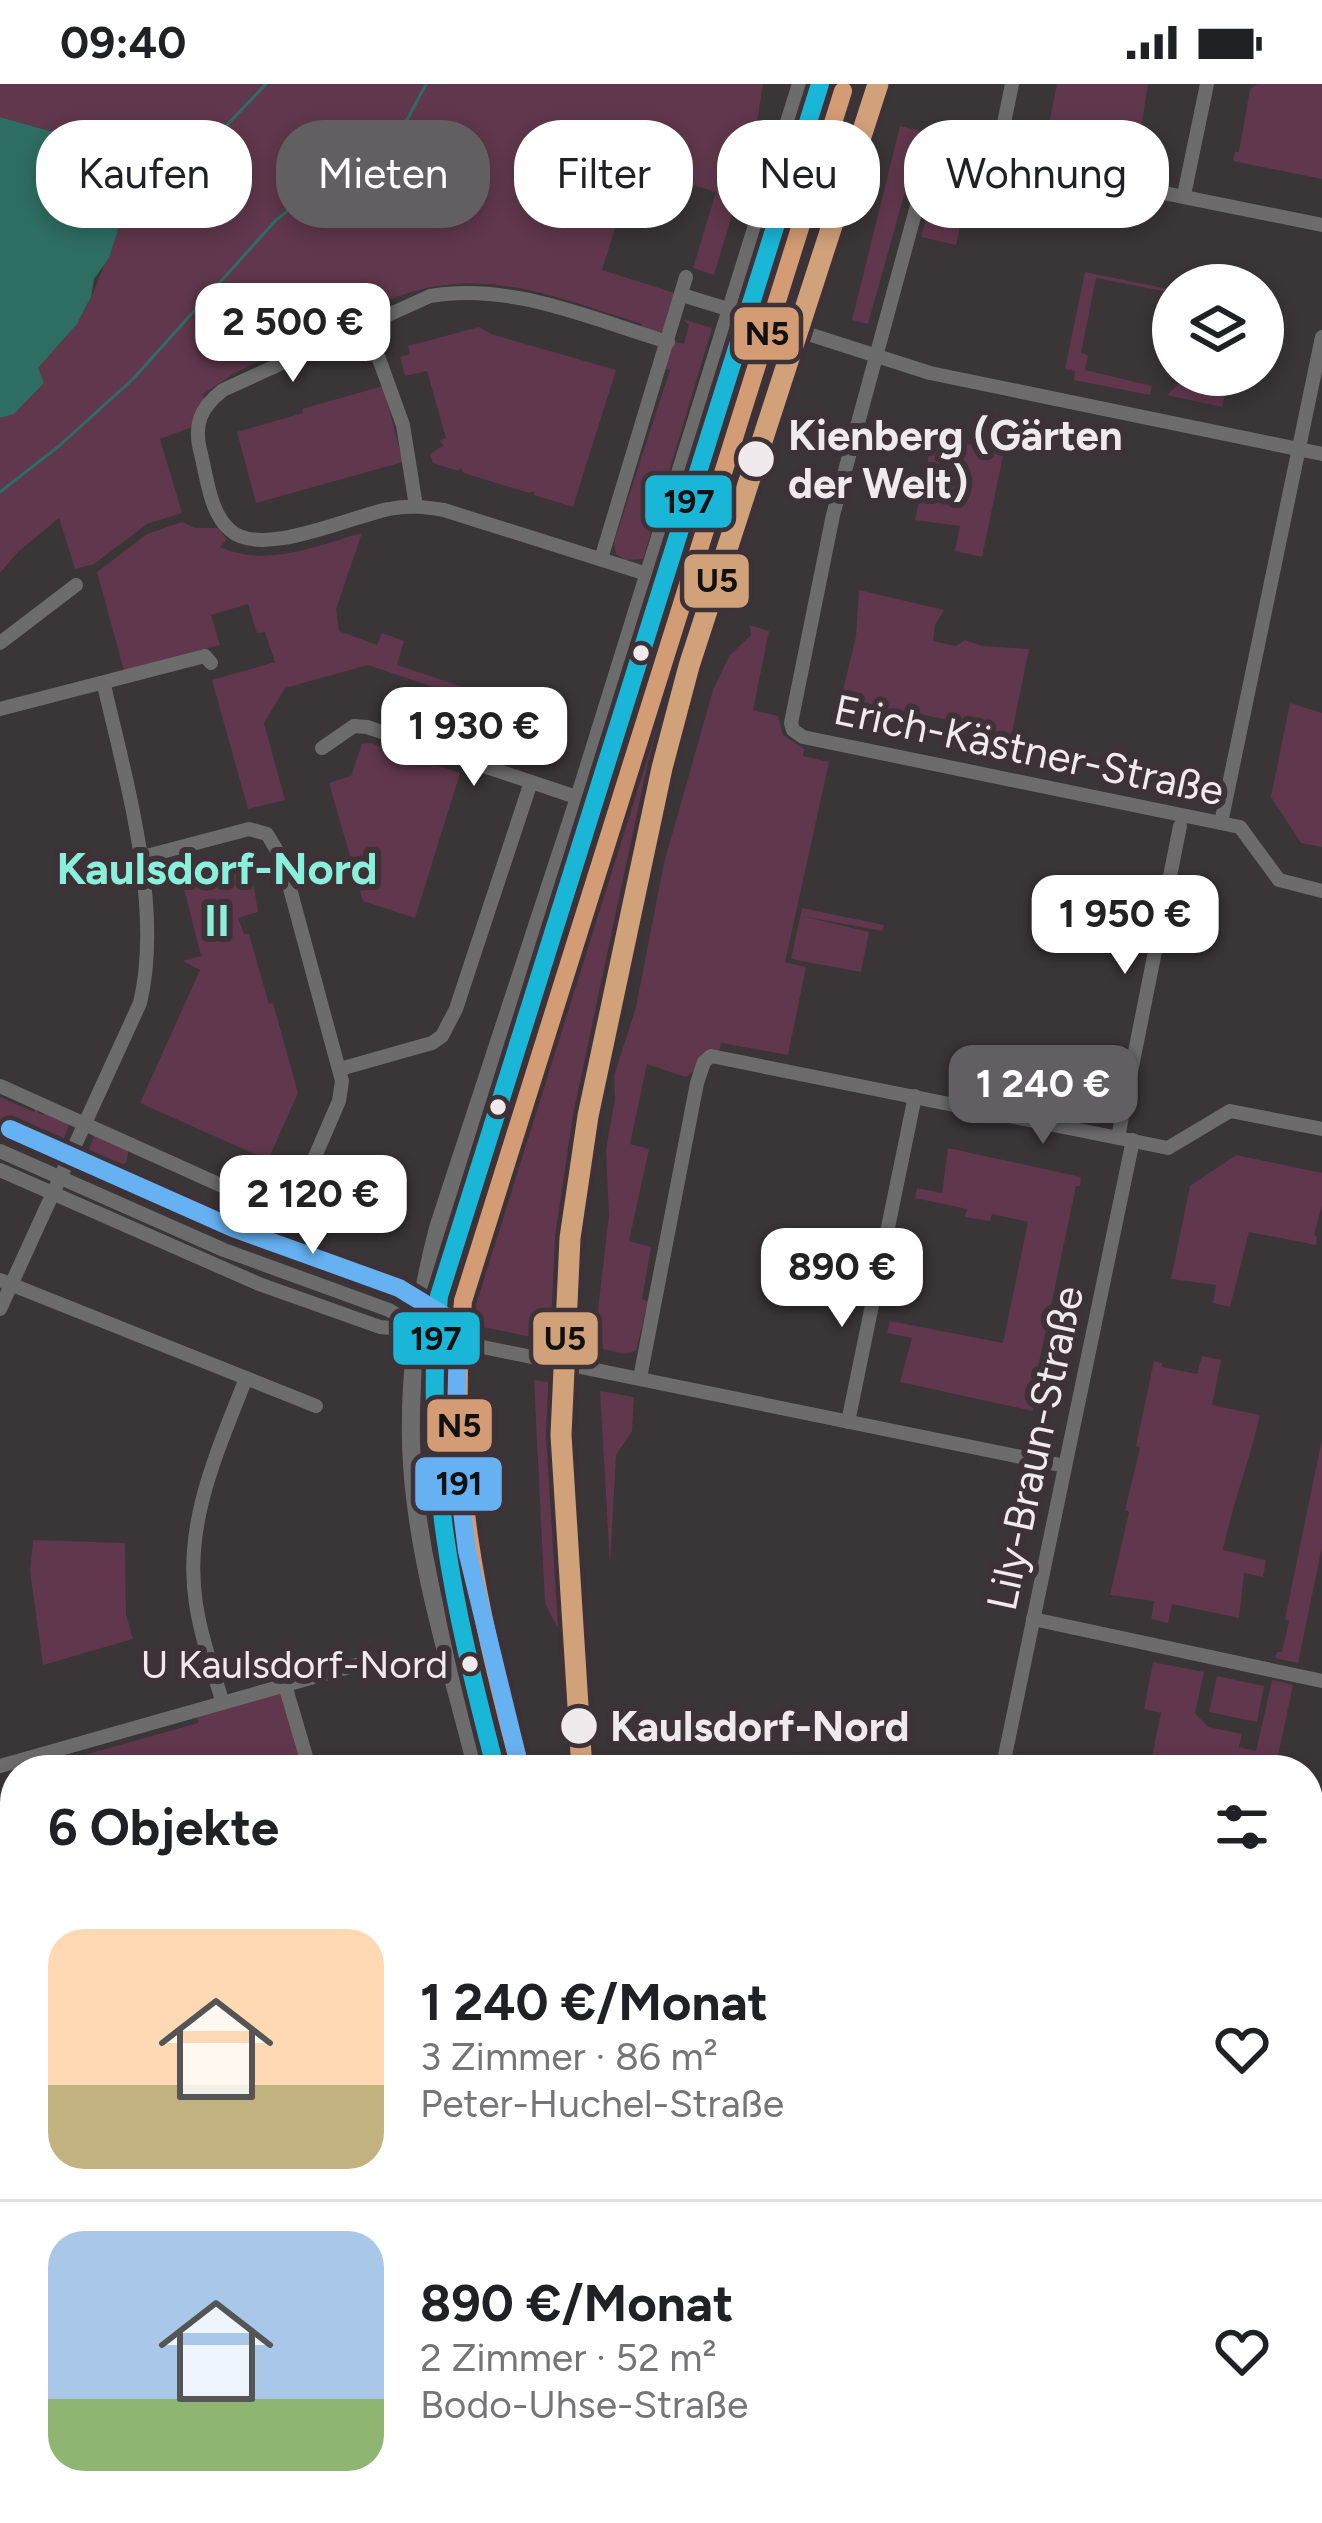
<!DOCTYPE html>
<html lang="de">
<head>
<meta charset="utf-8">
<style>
	:root { --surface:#fff; --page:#f6f6f6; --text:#202124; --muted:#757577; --line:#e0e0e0; --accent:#615f62 }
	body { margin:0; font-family:Figtree,sans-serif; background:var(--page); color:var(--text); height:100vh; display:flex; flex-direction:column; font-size:45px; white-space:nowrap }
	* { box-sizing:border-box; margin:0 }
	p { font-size:39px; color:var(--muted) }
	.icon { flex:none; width:66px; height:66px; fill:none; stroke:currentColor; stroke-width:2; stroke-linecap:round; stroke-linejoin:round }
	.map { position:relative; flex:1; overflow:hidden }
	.drawer { position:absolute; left:0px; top:1671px; width:1323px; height:768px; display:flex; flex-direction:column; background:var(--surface); border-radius:48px 48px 0 0; box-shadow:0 6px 18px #0003 }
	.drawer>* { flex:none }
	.banner { position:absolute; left:36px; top:36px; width:1251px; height:108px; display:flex; gap:24px }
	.buttons { position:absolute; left:1152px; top:180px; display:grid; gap:24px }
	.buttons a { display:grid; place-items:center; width:132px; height:132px; border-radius:50%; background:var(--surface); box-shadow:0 6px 18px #0003; font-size:60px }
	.price { position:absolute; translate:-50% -102px; padding:0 27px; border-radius:24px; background:#fff; color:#222; font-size:39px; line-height:78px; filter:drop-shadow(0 3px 6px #0008) }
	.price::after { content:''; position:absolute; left:50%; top:72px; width:36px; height:27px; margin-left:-18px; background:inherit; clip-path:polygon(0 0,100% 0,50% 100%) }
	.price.selected { background:var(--accent); color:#fff }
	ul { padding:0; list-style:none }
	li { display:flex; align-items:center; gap:36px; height:300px; padding:0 48px }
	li+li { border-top:3px solid var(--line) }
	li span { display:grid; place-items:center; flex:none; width:336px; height:240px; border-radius:36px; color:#555 }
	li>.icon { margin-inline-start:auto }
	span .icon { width:144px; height:144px; fill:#fffc; stroke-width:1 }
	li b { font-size:51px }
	h2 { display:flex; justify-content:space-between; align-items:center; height:144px; padding:0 48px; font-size:51px }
	.chip { padding:0 42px; border-radius:48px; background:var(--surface); box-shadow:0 6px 18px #0003; font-size:42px; line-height:108px }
	.chip.selected { background:var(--accent); color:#fff }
	.status { display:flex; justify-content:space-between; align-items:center; height:84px; padding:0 60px; background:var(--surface); direction:ltr }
	.status svg { height:33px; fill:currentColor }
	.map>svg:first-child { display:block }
	.green { fill:#60374c }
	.water { fill:#2e6d62 }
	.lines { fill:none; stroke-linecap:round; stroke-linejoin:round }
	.stream { stroke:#2e6d62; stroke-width:3 }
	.minor { stroke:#6c6c6d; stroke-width:14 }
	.major { stroke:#6d6c6d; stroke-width:18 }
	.bus-1-casing { stroke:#3d3237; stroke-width:27 }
	.bus-2-casing { stroke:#3d3237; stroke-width:27 }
	.bus-3-casing { stroke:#3d3237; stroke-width:27 }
	.bus-1 { stroke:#1ab6d8; stroke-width:18 }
	.bus-2 { stroke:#d39c74; stroke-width:18 }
	.bus-3 { stroke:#66b1f2; stroke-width:18 }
	.metro-1-casing { stroke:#3d3237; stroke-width:30 }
	.metro-1 { stroke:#d1a17a; stroke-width:21 }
	.stop-dot { fill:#f1eaed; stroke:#3d3237; stroke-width:4.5 }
	.labels { text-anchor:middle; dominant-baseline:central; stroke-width:12; stroke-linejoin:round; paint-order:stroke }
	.bus-label { font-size:39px; fill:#f1eaed; stroke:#3d3237; text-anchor:end }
	.stop-label { font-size:42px; font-weight:bold; fill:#f1eaed; stroke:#3d3237; text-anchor:start }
	.street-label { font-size:42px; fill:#f1eaed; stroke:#3d3237 }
	.neighbourhood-label { font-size:45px; font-weight:bold; fill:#8bf0db; stroke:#3d3237 }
	.line-badge { stroke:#3d3237; stroke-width:4.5 }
	.pale-badge-label { font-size:33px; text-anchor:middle; font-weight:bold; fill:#111 }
</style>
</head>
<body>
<div class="status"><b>09:40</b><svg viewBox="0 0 49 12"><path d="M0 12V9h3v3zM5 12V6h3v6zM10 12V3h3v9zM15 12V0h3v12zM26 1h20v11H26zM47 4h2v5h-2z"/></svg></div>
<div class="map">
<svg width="1322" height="2439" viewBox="0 0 1322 2439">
	<rect width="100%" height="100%" fill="#3a3537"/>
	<!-- green -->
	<g class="green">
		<path d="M0,0H763L753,62L714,191L693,184L716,108L693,101L694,94L636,78L602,186L678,210L663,248L641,246L642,240C545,210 468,174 370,225L372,230L354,238L350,234L233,290L202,311L206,315L197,326L192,343L160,355L182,429L147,440L94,480L75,485L59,434L18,468L0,489V334L15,329C22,316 28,300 36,287C48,269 67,255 79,236C102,198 111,156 127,114L118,105L117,96L155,76L0,33Z"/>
		<polygon points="835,0 856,0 781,211 775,196"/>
		<polygon points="1057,0 1148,0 1139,58 1130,56 1130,52 1059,38 1058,41 1049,39"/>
		<polygon points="1258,0 1322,0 1322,95 1233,77 1235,68 1239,68 1250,5"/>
		<polygon points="900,42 929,49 917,65 868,240 852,236"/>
		<polygon points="943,75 1011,87 1010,91 973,84 956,161 921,153"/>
		<polygon points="1085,188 1173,206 1173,209 1096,194 1081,269 1088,271 1085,286 1152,302 1150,311 1074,296 1075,287 1065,285"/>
		<polygon points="683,235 712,244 643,475 626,476 616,470 614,458 670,286 664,284 673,257 684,260 689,241"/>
		<polygon points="479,243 491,250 616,286 573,423 534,411 534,407 529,409 464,389 460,384 458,387 433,379 430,370 444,361 439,357 446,354 427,287 405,292 400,273 410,270 408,262"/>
		<polygon points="1188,291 1218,296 1226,291 1247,299 1246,304 1231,300 1226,305 1222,323 1167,311"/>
		<polygon points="383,302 403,378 256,419 237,348 303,329 302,325"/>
		<polygon points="934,348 963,360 1005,362 982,473 955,467 960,442 915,436"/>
		<path d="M182,438L195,444H218L227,455L220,463C267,484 315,462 362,449L336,525L339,547L377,561L382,549L404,557L397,581L484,610L481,619L368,581L285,604L264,639L285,716L248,725L212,596L275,578L265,548L257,549L248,520L211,531L220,561L124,587L97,488L147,450Z"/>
		<path d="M859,506L944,526L935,541L933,557L956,562L965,556L982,562L1029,565L1011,653C955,635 898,625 840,618L856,553Z"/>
		<polygon points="749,541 769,547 753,626 778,632 783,651 804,665 803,672 829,678 785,878 806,883 788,971 721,959 719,968 686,993 647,980 630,1060 649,1065 629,1157 651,1163 642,1215 648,1217 636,1267 624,1270 603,1265 598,1225 609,1132 606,1066 615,1015 614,992 636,923 664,779 713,606 729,572 751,551"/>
		<polygon points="673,542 683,547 684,552 623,795 569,1058 550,1240 537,1254 467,1240 457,1226 456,1185 623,671 639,640 666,550"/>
		<polygon points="1290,619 1322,629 1322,763 1301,759 1271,713"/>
		<polygon points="370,659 460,689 415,834 363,817 329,699 351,692 362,660"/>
		<polygon points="251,784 258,828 238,834 244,850 249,850 269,920 273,919 298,1009 268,1076 140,1019 200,886 183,877 201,872 183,801"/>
		<polygon points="802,824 884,841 882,847 802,832 869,848 861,888 791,875"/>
		<polygon points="0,1013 34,1028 37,1022 38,1029 43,1031 46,1026 69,1041 58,1070 53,1071 0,1047"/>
		<polygon points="95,1050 129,1065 126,1079 119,1082 116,1105 81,1085"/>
		<polygon points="948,1064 1081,1093 1080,1102 1076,1102 1031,1317 1035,1319 1033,1327 900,1298 912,1254 887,1249 890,1237 1003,1259 1028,1138 992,1130 990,1137 965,1133 967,1125 915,1114 917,1104 942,1109"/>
		<polygon points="1236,1071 1322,1089 1322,1121 1314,1151 1317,1153 1316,1161 1249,1148 1230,1223 1213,1219 1216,1201 1171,1195 1190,1102"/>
		<polygon points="121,1089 277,1157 278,1173 121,1108 124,1101 119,1093"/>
		<path d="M1202,1272L1221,1276L1212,1321L1260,1331C1249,1378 1233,1419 1223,1466L1266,1476L1263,1493L1244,1489L1239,1534L1172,1520L1168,1539L1151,1535L1154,1517L1110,1511L1129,1428L1125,1426L1140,1364L1136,1362L1154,1277L1162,1279V1283L1197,1290Z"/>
		<polygon points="534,1296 548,1298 561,1543 557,1543 545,1519"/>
		<polygon points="600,1307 634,1313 632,1347 616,1371 610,1481"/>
		<polygon points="1322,1355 1322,1463 1298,1579 1275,1574 1277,1568 1282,1568 1289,1537 1285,1535"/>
		<polygon points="33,1456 125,1459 126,1530 133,1555 43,1581 30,1487"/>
		<polygon points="1153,1578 1204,1588 1195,1629 1208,1643 1242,1650 1239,1663 1256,1667 1272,1596 1293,1601 1275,1686 1149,1686 1161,1629 1144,1625"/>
		<polygon points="1217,1592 1264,1602 1257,1638 1209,1628"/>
		<polygon points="282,1607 304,1686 31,1686 198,1639 197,1631"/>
		<polygon points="1322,2085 1322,2254 1308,2249 1308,2093"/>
	</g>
	<!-- water -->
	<polygon class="water" points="0,33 157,77 117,96 118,105 128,114 109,174 94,195 91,213 77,240 38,284 44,299 14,330 0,334"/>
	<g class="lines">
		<!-- stream -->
		<g class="stream">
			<polyline points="204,66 251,90"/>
			<polyline points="118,104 203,66 266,0"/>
			<polyline points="0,408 59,362 133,295 276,136 407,36 426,0"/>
			<polyline points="1308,2161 1322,2160"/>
		</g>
		<!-- minor -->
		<g class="minor">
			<polyline points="997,73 1012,0"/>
			<polyline points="1184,111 1207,0"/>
			<polyline points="1322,141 937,63 931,70 833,431 791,639 793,646 803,653 1240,743 1279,796 1322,807"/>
			<polyline points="682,211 731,226"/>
			<polyline points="749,231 930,289 1322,370"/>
			<polyline points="366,239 403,341 416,422"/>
			<polyline points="601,475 686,193"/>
			<path d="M647,490L444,426C425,423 408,421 389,425C351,432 261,475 230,446C210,429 207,394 201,370C193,341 200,324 223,306L430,212C511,198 591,235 668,258"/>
			<polyline points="0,559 76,501"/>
			<polyline points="0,625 205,572 211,579"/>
			<polyline points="322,664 354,642 367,643 579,714"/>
			<polyline points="1221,739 1322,253"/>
			<polyline points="340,985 432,959 442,952 456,925 531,698"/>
			<polyline points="0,1002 256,1117 282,1127 292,1126 339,1017 342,997 282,775 267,750 249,745 139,774"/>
			<polyline points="1118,1053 1180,742"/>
			<polyline points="0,1067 224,1166 389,1226 434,1253 1065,1382"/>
			<polyline points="0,1086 259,1200 380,1243 413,1246"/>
			<polyline points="0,1196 316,1322"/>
			<path d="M0,1225L140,919C163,823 126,697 104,601"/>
			<polyline points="640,1294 697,999 704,978 711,972 1168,1064 1230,1027 1322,1045"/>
			<polyline points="848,1338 915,1012"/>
			<polyline points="1033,1535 1322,1597"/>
			<polyline points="285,1601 310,1686"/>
			<path d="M223,1619C213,1587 201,1553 196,1520C183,1439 218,1367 246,1294"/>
			<polyline points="0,1682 374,1576"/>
			<polyline points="1002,1686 1133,1056"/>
			<polyline points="1322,1931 1322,1935"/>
			<polyline points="1308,2008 1322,1993"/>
			<polyline points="1308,2072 1322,2065"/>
			<polyline points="0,2290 15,2290"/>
			<polyline points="1308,2338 1322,2301"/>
			<polyline points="631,2424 633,2439"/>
			<polyline points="792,2424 801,2439"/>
			<polyline points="809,2424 821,2439"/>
			<polyline points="0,2426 80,2429 109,2439"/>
			<polyline points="246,2439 265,2424"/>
			<polyline points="1068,2439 1073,2424"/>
			<polyline points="1268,2439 1274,2424"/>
		</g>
		<!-- major -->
		<g class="major">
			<path d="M477,1686C452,1585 419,1485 412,1381C407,1301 418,1221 438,1144L579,714L801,0"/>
			<path d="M496,1686C452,1518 416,1389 439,1212L820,0"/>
			<polyline points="360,2439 380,2424"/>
			<polyline points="384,2439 404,2424"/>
		</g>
		<!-- bus-1 casing -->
		<g class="bus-1-casing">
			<path id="bus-1" d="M496,1686C452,1517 423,1388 439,1212L820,0"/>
		</g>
		<!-- bus-2 casing -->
		<g class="bus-2-casing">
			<path id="bus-2" d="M519,1680C476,1516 447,1389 463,1217L843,7"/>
		</g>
		<!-- bus-3 casing -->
		<g class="bus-3-casing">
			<polyline id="bus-3" points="10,1045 233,1144 399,1204 450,1235 458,1254 455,1372 467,1467 519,1680"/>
		</g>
		<!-- bus-1 -->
		<use href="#bus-1" class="bus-1"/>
		<!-- bus-2 -->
		<use href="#bus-2" class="bus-2"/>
		<!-- bus-3 -->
		<use href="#bus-3" class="bus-3"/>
		<!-- metro-1 casing -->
		<g class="metro-1-casing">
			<polyline id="metro-1" points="582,1686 561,1351 570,1154 588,1032 662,684 689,582 878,0"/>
		</g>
		<!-- metro-1 -->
		<use href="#metro-1" class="metro-1"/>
	</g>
	<!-- markers -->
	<g class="stop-dot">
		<circle cx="756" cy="375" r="20"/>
		<circle cx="641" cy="569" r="10"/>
		<circle cx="498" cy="1023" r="10"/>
		<circle cx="470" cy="1580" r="10"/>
		<circle cx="579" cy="1642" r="20"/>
	</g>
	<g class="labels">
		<!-- bus labels -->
		<g class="bus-label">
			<text x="448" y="1580">U Kaulsdorf-Nord</text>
		</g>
		<!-- stop labels -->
		<g class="stop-label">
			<text x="788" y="351">Kienberg (Gärten<tspan x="788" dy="48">der Welt)</tspan></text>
			<text x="610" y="1642">Kaulsdorf-Nord</text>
		</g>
		<!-- street labels -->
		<g class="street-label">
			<text transform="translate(1029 666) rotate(12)">Erich-Kästner-Straße</text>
			<text transform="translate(1035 1364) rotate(-78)">Lily-Braun-Straße</text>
		</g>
		<!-- neighbourhood labels -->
		<g class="neighbourhood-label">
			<text x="217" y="784">Kaulsdorf-Nord<tspan x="217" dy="52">II</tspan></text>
		</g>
	</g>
	<g class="line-badge">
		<rect x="732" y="221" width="69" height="57" rx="12" fill="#d39c74"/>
		<rect x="643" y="389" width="91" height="57" rx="12" fill="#1ab6d8"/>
		<rect x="682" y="468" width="69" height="58" rx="12" fill="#d1a17a"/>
		<rect x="531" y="1226" width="69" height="57" rx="12" fill="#d1a17a"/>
		<rect x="391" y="1226" width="91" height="57" rx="12" fill="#1ab6d8"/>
		<rect x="425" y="1313" width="69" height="57" rx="12" fill="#d39c74"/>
		<rect x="413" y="1371" width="91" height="58" rx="12" fill="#66b1f2"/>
	</g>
	<g class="pale-badge-label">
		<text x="767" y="261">N5</text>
		<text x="689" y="429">197</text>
		<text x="717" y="508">U5</text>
		<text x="565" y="1266">U5</text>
		<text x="436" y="1266">197</text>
		<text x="459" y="1353">N5</text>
		<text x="459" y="1411">191</text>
	</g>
</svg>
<div class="buttons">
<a><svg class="icon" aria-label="layers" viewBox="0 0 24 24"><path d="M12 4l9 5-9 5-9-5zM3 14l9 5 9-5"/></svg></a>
</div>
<b class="price" style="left:293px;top:301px">2 500 €</b>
<b class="price" style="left:474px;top:705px">1 930 €</b>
<b class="price" style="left:1125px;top:893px">1 950 €</b>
<b class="price selected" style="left:1043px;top:1063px">1 240 €</b>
<b class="price" style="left:313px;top:1173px">2 120 €</b>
<b class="price" style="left:842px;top:1246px">890 €</b>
<div class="banner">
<a class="chip">Kaufen</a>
<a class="chip selected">Mieten</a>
<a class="chip">Filter</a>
<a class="chip">Neu</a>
<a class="chip">Wohnung</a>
</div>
<section class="drawer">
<h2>6 Objekte<svg class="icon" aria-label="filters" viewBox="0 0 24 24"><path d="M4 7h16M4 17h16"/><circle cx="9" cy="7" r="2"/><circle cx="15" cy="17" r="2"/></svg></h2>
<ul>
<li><span style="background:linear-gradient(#ffd9b3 65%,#c2b280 0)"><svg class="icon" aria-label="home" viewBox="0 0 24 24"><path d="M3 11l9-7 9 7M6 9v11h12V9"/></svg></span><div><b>1 240 €/Monat</b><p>3 Zimmer · 86 m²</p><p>Peter-Huchel-Straße</p></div><svg class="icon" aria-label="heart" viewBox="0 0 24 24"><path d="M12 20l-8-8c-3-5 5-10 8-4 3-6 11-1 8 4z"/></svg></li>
<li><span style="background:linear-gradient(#a9c7e8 70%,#8fb573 0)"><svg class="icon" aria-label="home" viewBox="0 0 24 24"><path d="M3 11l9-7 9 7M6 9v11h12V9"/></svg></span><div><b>890 €/Monat</b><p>2 Zimmer · 52 m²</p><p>Bodo-Uhse-Straße</p></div><svg class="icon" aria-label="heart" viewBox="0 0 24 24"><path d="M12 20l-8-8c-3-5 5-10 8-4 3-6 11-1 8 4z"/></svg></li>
</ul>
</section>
</div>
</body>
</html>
